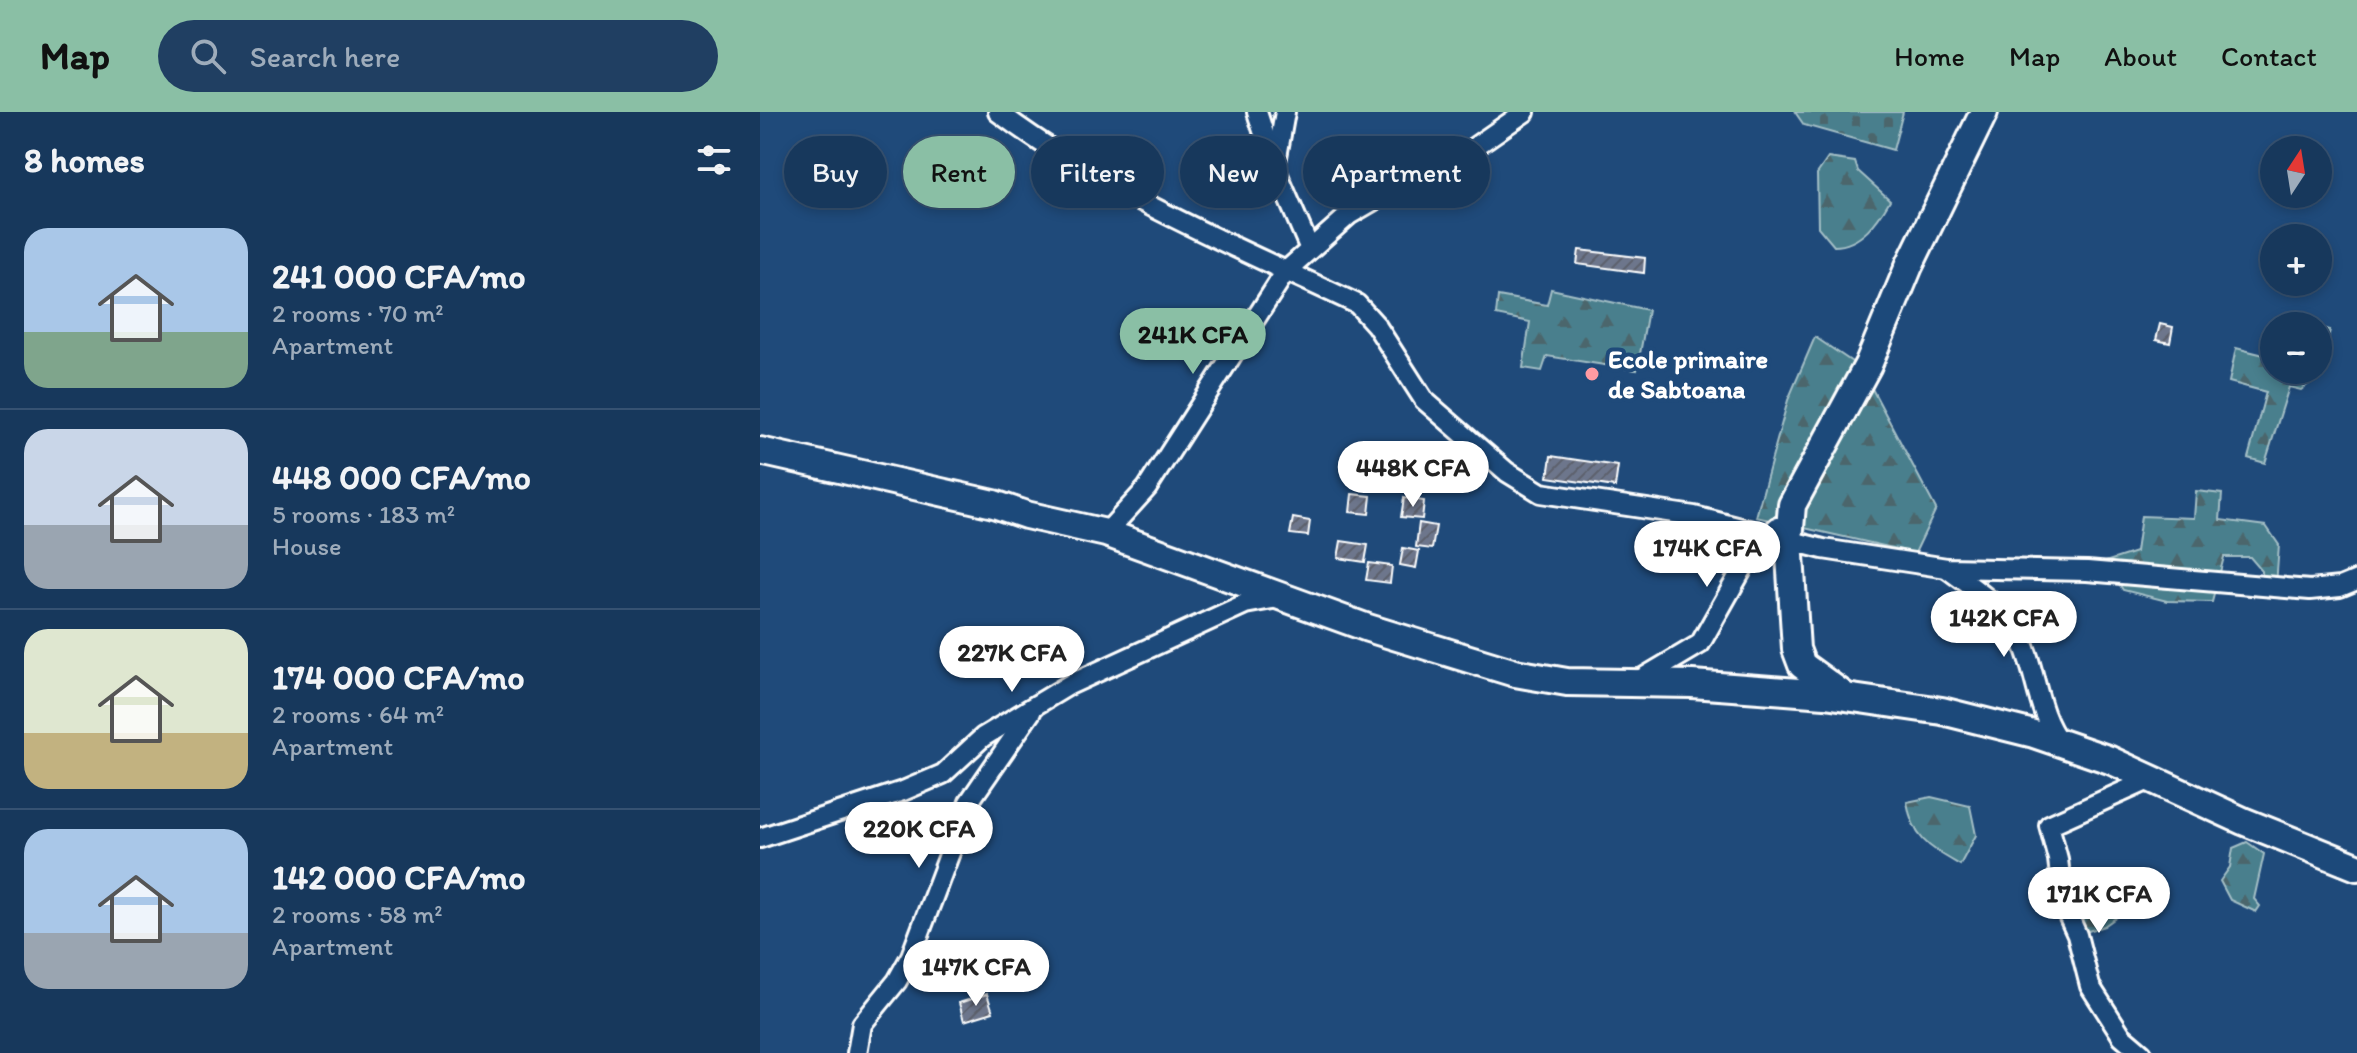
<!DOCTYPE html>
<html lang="en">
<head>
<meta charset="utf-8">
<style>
	:root { --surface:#17385c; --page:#203f62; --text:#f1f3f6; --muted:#9eacbb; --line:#365272; --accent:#8abfa5 }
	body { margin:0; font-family:Itim,sans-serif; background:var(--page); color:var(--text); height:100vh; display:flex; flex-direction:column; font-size:30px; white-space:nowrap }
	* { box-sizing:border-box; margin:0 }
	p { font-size:26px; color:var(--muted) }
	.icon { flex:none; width:44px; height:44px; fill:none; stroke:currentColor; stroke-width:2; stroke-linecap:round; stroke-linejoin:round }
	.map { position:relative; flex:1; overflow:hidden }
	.side { display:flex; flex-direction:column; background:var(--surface); width:760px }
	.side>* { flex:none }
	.hud { position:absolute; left:24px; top:24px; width:760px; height:72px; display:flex; gap:16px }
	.needle { width:52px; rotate:12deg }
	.fabs { position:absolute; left:1500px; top:24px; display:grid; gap:16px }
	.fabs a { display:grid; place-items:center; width:72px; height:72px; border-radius:50%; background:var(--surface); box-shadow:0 4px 12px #0003,0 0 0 2px var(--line); font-size:40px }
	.price { position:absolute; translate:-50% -68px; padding:0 18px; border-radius:28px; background:#fff; color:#222; font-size:26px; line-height:52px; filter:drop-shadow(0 2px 4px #0008) }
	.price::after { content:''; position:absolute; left:50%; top:48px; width:24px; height:18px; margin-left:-12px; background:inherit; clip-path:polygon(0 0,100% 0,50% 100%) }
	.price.selected { background:var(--accent); color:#111 }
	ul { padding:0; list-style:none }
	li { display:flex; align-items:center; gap:24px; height:200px; padding:0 24px }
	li+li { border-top:2px solid var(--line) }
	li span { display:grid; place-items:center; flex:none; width:224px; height:160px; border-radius:24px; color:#555 }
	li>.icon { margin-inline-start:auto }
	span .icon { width:96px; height:96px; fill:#fffc; stroke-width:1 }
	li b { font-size:34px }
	h2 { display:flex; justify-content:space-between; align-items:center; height:96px; padding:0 24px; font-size:34px }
	.pill { padding:0 28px; border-radius:36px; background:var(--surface); box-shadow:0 4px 12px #0003,0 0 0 2px var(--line); font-size:28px; line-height:72px }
	.pill.selected { background:var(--accent); color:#111 }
	header { display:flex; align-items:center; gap:48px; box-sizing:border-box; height:112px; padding:0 40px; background:var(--accent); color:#111 }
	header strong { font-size:38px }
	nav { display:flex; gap:44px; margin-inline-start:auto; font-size:28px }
	.search { width:560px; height:72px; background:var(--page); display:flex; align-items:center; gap:20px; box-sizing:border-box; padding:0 28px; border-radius:44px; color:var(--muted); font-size:30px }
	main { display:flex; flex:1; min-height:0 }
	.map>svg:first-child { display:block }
	.forest { fill:url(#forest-firs); stroke:#a4bfc6; stroke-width:2 }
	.cemetery { fill:url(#cemetery-stones); stroke:#a4bfc6; stroke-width:2 }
	.building { fill:url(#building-hatch); stroke:#fff; stroke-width:2 }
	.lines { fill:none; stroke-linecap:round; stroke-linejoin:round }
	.street-casing { stroke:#fff; stroke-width:24 }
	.secondary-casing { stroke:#fff; stroke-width:32 }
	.street { stroke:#1f4a7a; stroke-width:18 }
	.secondary { stroke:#1f4a7a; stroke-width:26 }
	.poi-dot { fill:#ff9aa2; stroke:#1f4a7a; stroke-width:3 }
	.labels { text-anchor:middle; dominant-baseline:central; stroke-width:8; stroke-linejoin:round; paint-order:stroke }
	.poi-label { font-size:26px; font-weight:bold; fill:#fff; stroke:#1f4a7a; text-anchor:start }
</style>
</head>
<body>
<header>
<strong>Map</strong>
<div class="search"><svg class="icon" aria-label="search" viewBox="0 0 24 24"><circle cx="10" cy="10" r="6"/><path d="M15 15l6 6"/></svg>Search here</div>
<nav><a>Home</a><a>Map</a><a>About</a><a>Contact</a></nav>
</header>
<main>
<section class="side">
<h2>8 homes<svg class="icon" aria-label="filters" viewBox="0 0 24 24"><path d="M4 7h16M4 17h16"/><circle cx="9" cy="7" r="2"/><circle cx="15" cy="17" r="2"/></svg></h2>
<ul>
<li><span style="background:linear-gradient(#a9c7e8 65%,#7fa58c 0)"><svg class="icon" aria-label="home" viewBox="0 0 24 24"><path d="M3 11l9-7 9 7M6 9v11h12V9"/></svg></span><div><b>241 000 CFA/mo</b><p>2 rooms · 70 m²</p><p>Apartment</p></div></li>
<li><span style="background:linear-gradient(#c9d6e8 60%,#9aa5b1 0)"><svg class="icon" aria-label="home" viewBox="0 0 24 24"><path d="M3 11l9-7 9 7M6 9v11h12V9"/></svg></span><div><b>448 000 CFA/mo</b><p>5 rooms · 183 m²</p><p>House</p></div></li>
<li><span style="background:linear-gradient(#dfe7d0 65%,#c2b280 0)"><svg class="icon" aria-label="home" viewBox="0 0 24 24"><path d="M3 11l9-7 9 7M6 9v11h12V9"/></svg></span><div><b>174 000 CFA/mo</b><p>2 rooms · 64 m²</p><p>Apartment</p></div></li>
<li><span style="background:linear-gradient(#a9c7e8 65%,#9aa5b1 0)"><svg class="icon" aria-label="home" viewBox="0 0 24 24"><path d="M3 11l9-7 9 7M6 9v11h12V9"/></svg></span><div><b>142 000 CFA/mo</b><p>2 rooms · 58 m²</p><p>Apartment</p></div></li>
</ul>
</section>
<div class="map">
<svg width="1597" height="941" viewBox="0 0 1597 941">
	<defs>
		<pattern id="forest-firs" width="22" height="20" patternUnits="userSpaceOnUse" patternTransform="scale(2)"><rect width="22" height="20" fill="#4a7f8d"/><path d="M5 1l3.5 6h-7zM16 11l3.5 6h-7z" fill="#4b666c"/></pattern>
		<pattern id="cemetery-stones" width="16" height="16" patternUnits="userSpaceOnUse" patternTransform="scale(2)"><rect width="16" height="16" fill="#4a7f8d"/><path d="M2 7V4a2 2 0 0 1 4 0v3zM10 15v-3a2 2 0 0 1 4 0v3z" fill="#4b666c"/></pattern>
		<pattern id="building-hatch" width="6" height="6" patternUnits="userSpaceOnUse" patternTransform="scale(2)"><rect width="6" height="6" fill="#6d768c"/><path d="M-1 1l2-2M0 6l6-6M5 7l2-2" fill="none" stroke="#5c616c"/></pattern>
	</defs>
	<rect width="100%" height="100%" fill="#1f4a7a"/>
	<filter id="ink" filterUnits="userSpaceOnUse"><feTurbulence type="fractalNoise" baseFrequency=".0125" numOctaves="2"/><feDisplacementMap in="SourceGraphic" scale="16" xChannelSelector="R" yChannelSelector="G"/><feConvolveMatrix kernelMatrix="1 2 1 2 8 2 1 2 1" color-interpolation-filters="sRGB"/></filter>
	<g filter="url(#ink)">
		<!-- forest -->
		<g class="forest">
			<path d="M1068,46L1095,50L1098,59L1130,88C1118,109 1101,134 1074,134L1058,115L1057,62Z"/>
			<polygon points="791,177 888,198 877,258 787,244 782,259 763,256 770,210 736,203 738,184 787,193"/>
			<polygon points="1558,215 1570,218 1559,264 1541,278 1529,275 1505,351 1488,346 1506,280 1469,270 1476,236 1512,245 1514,239 1514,258 1558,258"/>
			<polygon points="1055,225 1101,256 1176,397 1155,441 996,405 1028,288"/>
			<polygon points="1436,379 1462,382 1460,408 1506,414 1519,433 1516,473 1502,471 1502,459 1490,445 1464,445 1452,490 1407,489 1363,478 1345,450 1376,440 1381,404 1434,406"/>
			<path d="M1171,685L1210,694L1216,723L1200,753C1169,735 1153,727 1147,690Z"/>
			<polygon points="1487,730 1504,742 1494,787 1500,794 1496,800 1470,788 1460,769 1470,755 1473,736"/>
			<polygon points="1316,764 1359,764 1367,774 1364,800 1344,814 1325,820 1310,791"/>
		</g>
		<!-- cemetery -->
		<polygon class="cemetery" points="1035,0 1143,0 1133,38 1044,13"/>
		<!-- building -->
		<g class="building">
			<polygon points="819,138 885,146 884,161 817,152"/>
			<polygon points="1400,212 1413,215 1410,231 1396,228"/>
			<polygon points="791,344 858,354 855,375 788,365"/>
			<polygon points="592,382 611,384 609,402 590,400"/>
			<polygon points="644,386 664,389 662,407 641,405"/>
			<polygon points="533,406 550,409 548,424 530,422"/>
			<polygon points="659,411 676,414 672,437 656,435"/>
			<polygon points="581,429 608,433 605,450 578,446"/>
			<polygon points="643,436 659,439 656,456 640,453"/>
			<polygon points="609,451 632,454 630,471 606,468"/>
			<polygon points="227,882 233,900 204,909 199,891"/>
		</g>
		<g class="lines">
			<!-- street casing -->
			<g class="street-casing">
				<g id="street">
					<path d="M238,0C347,82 474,134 597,192L616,213L664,288L747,360L781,381L934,404L1063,437L1187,456L1327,459L1550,478L1580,475L1597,468"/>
					<polyline points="497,0 514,53"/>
					<polyline points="525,0 515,56 549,135"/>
					<polyline points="346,421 387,376 526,159 589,103 649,68 690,52 765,0"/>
					<path d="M1189,458C1213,476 1243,494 1258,521C1277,556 1275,598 1300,631"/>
					<polyline points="881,567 940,532 984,454 1017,415"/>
					<polyline points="0,726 143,679 183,662 223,625 309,573 485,492 518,486"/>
					<polyline points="97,941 102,912 137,869 151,844 209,690 271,600"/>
					<polyline points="1382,941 1362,924 1330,874 1317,823 1303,792 1298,747 1289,713 1391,667"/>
				</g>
			</g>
			<!-- secondary casing -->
			<g class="secondary-casing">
				<g id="secondary">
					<polyline points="0,339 234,392 266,403 346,421 608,516 755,561 807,570 932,572 1065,582 1182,599 1274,622 1350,648 1483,709 1597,755"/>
					<polyline points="1082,582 1042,553 1036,537 1029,428 1032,393 1108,253 1149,154 1224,0"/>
				</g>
			</g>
			<!-- street -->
			<use href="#street" class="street"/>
			<!-- secondary -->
			<use href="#secondary" class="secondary"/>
		</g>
	</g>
	<!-- markers -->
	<circle class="poi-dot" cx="832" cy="262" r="8"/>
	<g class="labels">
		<!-- poi labels -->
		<g class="poi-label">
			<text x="848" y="247">Ecole primaire<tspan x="848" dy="30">de Sabtoana</tspan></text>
		</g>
	</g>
</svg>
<div class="fabs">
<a><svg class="needle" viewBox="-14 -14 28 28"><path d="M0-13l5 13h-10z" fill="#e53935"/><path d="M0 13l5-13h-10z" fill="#9eacbb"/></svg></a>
<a>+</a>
<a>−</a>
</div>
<b class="price selected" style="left:433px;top:264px">241K CFA</b>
<b class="price" style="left:653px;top:397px">448K CFA</b>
<b class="price" style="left:947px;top:477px">174K CFA</b>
<b class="price" style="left:1244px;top:547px">142K CFA</b>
<b class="price" style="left:252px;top:582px">227K CFA</b>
<b class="price" style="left:159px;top:758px">220K CFA</b>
<b class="price" style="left:1339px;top:823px">171K CFA</b>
<b class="price" style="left:216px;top:896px">147K CFA</b>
<div class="hud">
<a class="pill">Buy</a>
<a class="pill selected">Rent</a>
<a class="pill">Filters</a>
<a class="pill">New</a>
<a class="pill">Apartment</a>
</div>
</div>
</main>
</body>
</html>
